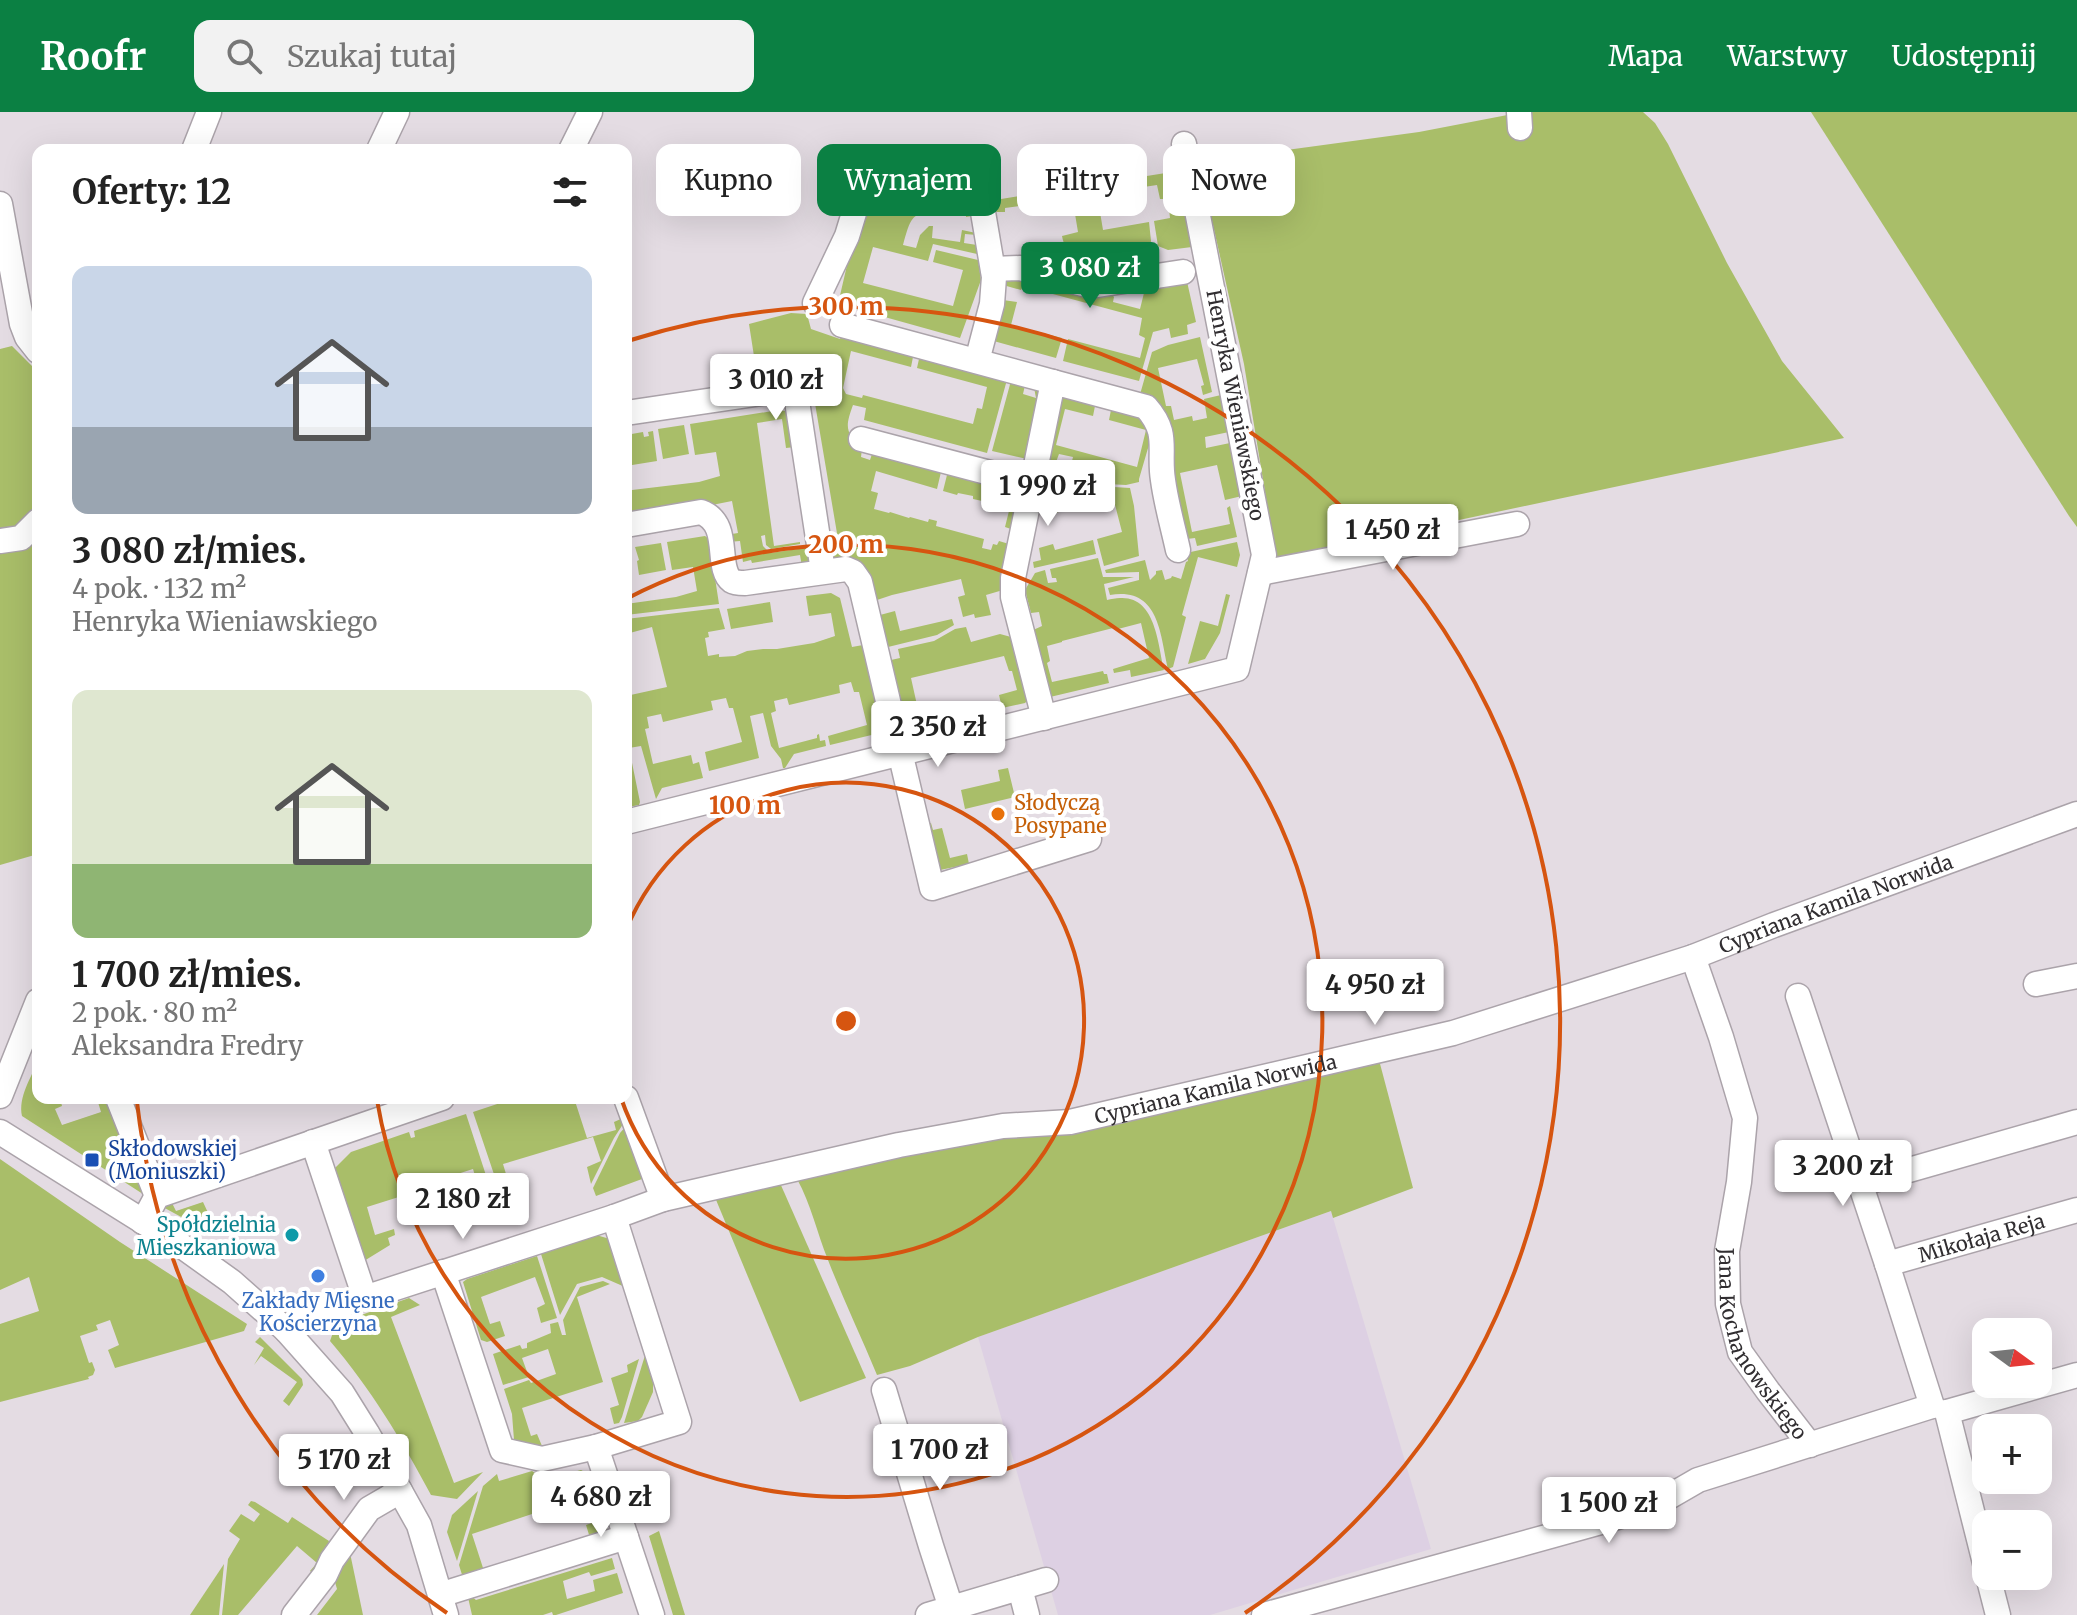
<!DOCTYPE html>
<html lang="pl">
<head>
<meta charset="utf-8">
<style>
	:root { --surface:#fff; --page:#f2f2f2; --text:#222; --muted:#767676; --accent:#0b8043 }
	body { margin:0; font-family:Merriweather,serif; background:var(--page); color:var(--text); height:100vh; display:flex; flex-direction:column; font-size:30px; white-space:nowrap }
	* { box-sizing:border-box; margin:0 }
	p { font-size:26px; color:var(--muted) }
	.icon { flex:none; width:44px; height:44px; fill:none; stroke:currentColor; stroke-width:2; stroke-linecap:round; stroke-linejoin:round }
	.map { position:relative; flex:1; overflow:hidden }
	.side { position:absolute; left:32px; top:32px; width:600px; height:960px; display:flex; flex-direction:column; background:var(--surface); border-radius:16px; box-shadow:0 8px 32px #0002 }
	.side>* { flex:none }
	.hud { position:absolute; left:656px; top:32px; width:760px; height:72px; display:flex; gap:16px }
	.needle { width:52px; rotate:105deg }
	.fabs { position:absolute; left:1972px; top:1206px; display:grid; gap:16px }
	.fabs a { display:grid; place-items:center; width:80px; height:80px; border-radius:16px; background:var(--surface); box-shadow:0 8px 32px #0002; font-size:40px }
	.price { position:absolute; translate:-50% -68px; padding:0 18px; border-radius:8px; background:#fff; color:#222; font-size:26px; line-height:52px; filter:drop-shadow(0 2px 4px #0008) }
	.price::after { content:''; position:absolute; left:50%; top:48px; width:24px; height:18px; margin-left:-12px; background:inherit; clip-path:polygon(0 0,100% 0,50% 100%) }
	.price.selected { background:var(--accent); color:#fff }
	ul { padding:0; list-style:none }
	li { display:grid; align-content:center; gap:16px; height:424px; padding:0 40px }
	li span { display:grid; place-items:center; height:248px; border-radius:16px; color:#555 }
	li>.icon { margin-inline-start:auto }
	span .icon { width:144px; height:144px; fill:#fffc; stroke-width:1 }
	li b { font-size:34px }
	h2 { display:flex; justify-content:space-between; align-items:center; height:96px; padding:0 40px; font-size:34px }
	.chip { padding:0 28px; border-radius:16px; background:var(--surface); box-shadow:0 8px 32px #0002; font-size:28px; line-height:72px }
	.chip.selected { background:var(--accent); color:#fff }
	header { display:flex; align-items:center; gap:48px; box-sizing:border-box; height:112px; padding:0 40px; background:var(--accent); color:#fff }
	header strong { font-size:38px }
	nav { display:flex; gap:44px; margin-inline-start:auto; font-size:28px }
	.search { width:560px; height:72px; background:var(--page); display:flex; align-items:center; gap:20px; box-sizing:border-box; padding:0 28px; border-radius:16px; color:var(--muted); font-size:30px }
	.map>svg:first-child { display:block }
	.industrial { fill:#ddd0e3 }
	.green { fill:#a9be69 }
	.lines { fill:none; stroke-linecap:round; stroke-linejoin:round }
	.minor-casing { stroke:#aba3aa; stroke-width:27 }
	.minor { stroke:#fff; stroke-width:24 }
	.ring { fill:none; stroke:#d65510; stroke-width:4 }
	.food-dot { fill:#e8710a; stroke:#fff; stroke-width:3 }
	.transit-dot { fill:#1a4fb4; stroke:#fff; stroke-width:3 }
	.culture-dot { fill:#0f9aa8; stroke:#fff; stroke-width:3 }
	.shop-dot { fill:#3f7fe0; stroke:#fff; stroke-width:3 }
	.labels { text-anchor:middle; dominant-baseline:central; stroke-width:8; stroke-linejoin:round; paint-order:stroke }
	.street-label { font-size:20px; fill:#312e31; stroke:#fff }
	.food-label { font-size:20px; fill:#c56008; stroke:#fff; text-anchor:start }
	.transit-label { font-size:20px; fill:#164399; stroke:#fff; text-anchor:start }
	.culture-label { font-size:20px; fill:#0d838f; stroke:#fff; text-anchor:end }
	.shop-label { font-size:20px; fill:#366cbe; stroke:#fff }
	.centre { fill:#d65510; stroke:#fff; stroke-width:4 }
	.ring-label { font-size:24px; text-anchor:middle; font-weight:bold; fill:#d65510; stroke:#fff; stroke-width:8; stroke-linejoin:round; paint-order:stroke }
</style>
</head>
<body>
<header>
<strong>Roofr</strong>
<div class="search"><svg class="icon" aria-label="search" viewBox="0 0 24 24"><circle cx="10" cy="10" r="6"/><path d="M15 15l6 6"/></svg>Szukaj tutaj</div>
<nav><a>Mapa</a><a>Warstwy</a><a>Udostępnij</a></nav>
</header>
<div class="map">
<svg width="2077" height="1503" viewBox="0 0 2077 1503">
	<rect width="100%" height="100%" fill="#e4dce3"/>
	<!-- industrial -->
	<polygon class="industrial" points="1331,1099 1431,1437 1210,1503 1058,1503 978,1225"/>
	<!-- green -->
	<g class="green">
		<polygon points="1523,0 1643,0 1655,11 1668,32 1727,151 1782,249 1844,326 1276,447 1244,252 1199,50 1419,20"/>
		<polygon points="1811,0 2077,0 2077,415 2069,404"/>
		<path d="M1172,60L1179,65L1194,131L1192,135L1168,138L1158,134L1154,109L1170,106L1168,87H1160L1157,73L1097,82L1103,118L1149,110L1151,129L1150,133L1080,145C1068,144 1064,134 1062,124L1078,120L1075,102L1067,103L1064,88L1005,96V100H992V94L995,88Z"/>
		<path d="M970,80L972,104L966,105V94L947,91L945,102C913,100 912,100 903,133L916,136L920,123L929,114H933L932,126L960,130L962,118L976,121L977,123L965,122L964,131L977,133V142L933,132L928,149L873,135L863,171L953,194L963,158L933,150L936,138L978,148L981,168L960,226L838,192L858,106L872,82C907,91 934,86 970,80Z"/>
		<polygon points="1186,165 1196,210 1187,213 1188,222 1171,226 1169,216 1153,220 1139,269 1063,249 1068,227 1140,246 1145,226 1139,223 1142,206 1023,174 1021,178 1003,173 1004,166 1109,179 1114,185 1113,190 1140,197 1144,181 1129,176"/>
		<polygon points="1003,188 1017,190 1011,213 1062,226 1056,246 990,228"/>
		<path d="M791,201L807,202L811,217L840,227L843,220L913,245L911,255L851,239L843,276L846,282L862,286L863,283L973,312L977,296L982,297L987,275L917,256L919,247L961,258L1008,264L987,341L864,308L866,296L853,293C845,315 845,320 862,337L861,345L870,348L872,342L941,360L937,377L876,359L871,379L878,381L874,397L889,401L890,400L909,406L910,405L928,410L929,407L937,409L936,414L984,427L982,436L991,438L993,432L997,433L999,429L1009,432L1003,478L986,483L991,503L975,506L974,502L963,505L958,485L965,483L961,467L892,483L874,489L833,445L828,436L839,433L810,262L758,270L749,212Z"/>
		<polygon points="1200,225 1212,280 1203,283 1201,274 1204,273 1197,247 1158,256 1166,294 1171,294 1174,308 1192,304 1193,309 1207,306 1204,287 1221,283 1229,320 1205,325 1206,336 1230,331 1242,384 1225,388 1217,353 1180,361 1192,420 1230,412 1227,396 1230,394 1237,425 1197,434 1195,426 1187,427 1139,286 1152,240 1168,233"/>
		<polygon points="12,234 38,260 38,742 0,753 0,237"/>
		<polygon points="1012,265 1026,269 1023,282 1036,286 1033,270 1041,277 1027,347 992,339"/>
		<path d="M1058,284L1108,291L1106,297L1095,294L1093,304L1065,297L1056,333L1137,355L1146,318L1109,308L1111,298L1146,307L1153,319L1139,367V370L1126,373L1088,371L1060,377C1069,370 1070,356 1073,345L1059,342L1052,361L1048,364L1050,354L1040,351Z"/>
		<polygon points="779,298 785,299 789,303 795,335 786,336 782,307 757,311 774,434 800,430 800,432 771,437 766,433 765,423 761,424 763,434 770,441 812,435 815,445 808,452 802,455 800,443 752,451 751,448 743,450 740,429 728,430 726,423 738,421 732,389 712,393 704,388 626,401 626,381 632,378 699,370 720,364 716,340 695,343 690,312"/>
		<polygon points="684,313 689,342 663,347 658,317"/>
		<polygon points="653,319 657,349 626,354 626,323 643,320 644,325 649,324 648,320"/>
		<polygon points="948,359 1018,380 1014,418 1005,415 1010,395 973,387 973,384 958,381 957,383 943,379"/>
		<polygon points="1098,374 1130,376 1134,394 1139,444 1104,454 1097,427 1122,420 1113,385 1048,403 1041,402 1045,384"/>
		<polygon points="705,424 709,427 719,492 626,503 626,492 676,485 697,479 693,455 672,458 667,430"/>
		<polygon points="1093,428 1096,442 1034,456 1033,450 1041,448 1039,436 1053,432 1055,438"/>
		<path d="M1237,430L1240,443L1237,455L1198,445L1182,503L1186,505L1173,555L1168,557C1160,521 1159,475 1110,483L1108,476L1139,468V460L1106,461L1105,458L1145,448L1150,468L1156,462V459L1162,458L1165,468L1171,466L1172,464L1181,467L1186,450L1188,449L1186,441Z"/>
		<polygon points="661,431 666,458 639,463 637,449 639,448 635,435"/>
		<path d="M1098,446L1103,465H1134L1104,472L1107,488C1111,487 1116,486 1120,486C1156,484 1158,533 1164,558L1131,565L1130,558L1114,561L1113,557L1149,546L1141,511L1118,517L1117,515L1062,529V530L1047,534L1050,549L1047,551L1052,570L1103,559L1104,562H1107L1109,571L1050,585L1031,519L1042,514L1039,500L1031,501L1025,478L1035,461L1045,458L1048,471L1057,470L1056,466H1052L1050,457Z"/>
		<polygon points="831,481 840,486 852,535 863,533 884,620 830,633 828,624 867,613 859,580 854,580 851,570 839,573 840,581 789,593 787,586 774,589 776,599 771,601 779,636 817,626 817,623 819,622 820,629 825,628 826,634 794,642 785,656 783,656 781,647 771,634 763,601 750,604 759,646 709,659 705,640 742,630 733,596 729,596 726,586 711,589 713,598 663,610 661,602 647,605 649,616 645,617 653,652 691,643 693,652 699,650 703,666 662,676 656,687 641,634 629,636 640,690 639,693 628,695 626,684 626,584 667,575 652,515 626,522 626,507 719,496 725,517 708,520 709,525 705,526 708,544 719,542 719,545 735,544 747,539 763,537 777,537 814,531 835,524 831,501 809,504 806,484"/>
		<polygon points="1226,482 1230,483 1220,521 1205,547 1188,552 1200,509 1218,514"/>
		<polygon points="770,490 773,510 731,517 727,497"/>
		<polygon points="895,499 900,519 952,507 954,513 937,523 888,535 880,503"/>
		<polygon points="966,515 971,530 1000,522 1011,525 1027,589 1025,591 1002,596 999,583 1017,578 1012,559 1009,559 1004,544 911,566 919,602 968,592 970,604 934,613 929,621 917,623 912,622 907,613 891,548 900,546 898,537 934,529 955,517"/>
		<polygon points="1008,656 1015,685 965,697 961,678 1000,669 998,658"/>
		<polygon points="931,711 933,718 942,716 950,746 967,742 969,752 940,758 924,713"/>
		<path d="M1379,948L1413,1076L1333,1106L1331,1099L978,1225L910,1254L877,1263C861,1224 843,1187 828,1148C817,1121 811,1092 797,1067L930,1037Z"/>
		<path d="M38,949V986H60L62,994L55,997L62,1013L101,1000L97,987L109,986L114,1010L119,1022L122,1023L124,1027L110,1032L119,1054L133,1049L146,1084L22,1004C18,985 31,966 38,949Z"/>
		<polygon points="515,986 574,986 587,1026 616,1018 614,1010 623,1006 625,1009 614,1026 591,1072 587,1055 601,1049 593,1025 503,1052 512,1082 522,1079 524,1087 504,1092 473,1000"/>
		<polygon points="466,1002 496,1094 485,1097 473,1057 420,1074 421,1078 367,1095 375,1123 394,1117 395,1123 388,1126 390,1133 364,1149 332,1059 351,1040 409,1020 411,1026 415,1025 414,1019"/>
		<polygon points="627,1013 642,1067 596,1084 593,1076 620,1021"/>
		<polygon points="0,1047 120,1130 247,1212 244,1219 115,1256 108,1238 119,1233 110,1208 96,1213 98,1218 80,1224 89,1251 92,1250 95,1258 93,1263 88,1265 89,1267 0,1290 0,1212 39,1199 29,1165 0,1178"/>
		<polygon points="780,1071 866,1266 800,1290 714,1083"/>
		<polygon points="171,1089 176,1099 203,1090 210,1105 223,1109 223,1113 207,1119 161,1094"/>
		<polygon points="596,1123 610,1127 625,1175 602,1165 577,1172 560,1203 541,1142"/>
		<polygon points="537,1144 557,1206 541,1211 537,1196 545,1192 535,1165 481,1185 490,1212 500,1209 505,1224 487,1230 481,1228 463,1170 467,1167"/>
		<polygon points="603,1169 610,1172 577,1185 603,1270 522,1296 531,1324 537,1322 542,1334 526,1334 514,1328 512,1302 504,1277 529,1268 531,1271 556,1262 548,1237 522,1246 529,1265 503,1273 493,1242 520,1233 522,1237 527,1236 527,1231 551,1221 550,1212 558,1210 562,1223 566,1223 563,1208 580,1175"/>
		<path d="M409,1186L420,1193L391,1205L454,1371L483,1360L457,1387L431,1383C401,1327 371,1277 330,1229L336,1212Z"/>
		<polygon points="260,1225 302,1267 303,1273 289,1294 283,1289 297,1270 261,1244 254,1253 264,1236 255,1230"/>
		<polygon points="647,1237 653,1267 653,1280 642,1305 638,1309 624,1311"/>
		<polygon points="639,1247 622,1305 619,1311 614,1312 610,1296 619,1293 611,1266 628,1260 627,1253"/>
		<polygon points="581,1358 588,1362 608,1420 590,1426 586,1413 601,1408 592,1382 472,1422 484,1459 463,1466 459,1453 483,1374 497,1362 499,1369 532,1359 545,1368"/>
		<polygon points="478,1379 457,1449 447,1420 452,1403"/>
		<polygon points="251,1389 255,1390 288,1411 292,1405 329,1429 327,1436 314,1462 310,1459 317,1451 297,1434 238,1503 222,1503 228,1447 240,1427 229,1419 241,1402 254,1410 260,1402 248,1393"/>
		<polygon points="659,1419 685,1503 673,1503 649,1424"/>
		<polygon points="350,1441 363,1503 317,1503 337,1477 335,1470"/>
		<polygon points="612,1446 615,1457 591,1464 589,1460 563,1469 567,1487 595,1479 593,1468 617,1461 623,1481 556,1503 553,1503 552,1500 543,1503 472,1503 467,1481 476,1488"/>
		<polygon points="224,1452 219,1503 190,1503"/>
	</g>
	<g class="lines">
		<!-- minor casing -->
		<g class="minor-casing">
			<g id="minor">
				<polyline points="1519,0 1520,16"/>
				<polyline points="194,38 209,0"/>
				<polyline points="379,38 397,0"/>
				<polyline points="571,38 590,0"/>
				<polyline points="977,65 994,165 992,192 977,249"/>
				<polyline points="0,92 22,212 27,225 38,239"/>
				<polyline points="993,157 1020,156 1091,174 1183,160"/>
				<polyline points="815,191 847,124 865,65"/>
				<polyline points="842,213 1053,270"/>
				<polyline points="626,301 795,276 823,459"/>
				<polyline points="861,327 1032,372"/>
				<path d="M626,413L701,400C733,412 714,456 732,469C735,471 741,471 745,471L846,457L853,460L860,470L932,776L1089,727"/>
				<polyline points="0,429 21,426 38,409"/>
				<polyline points="1260,461 1517,412"/>
				<path d="M1044,606L1013,485V466L1053,270L1146,295C1170,322 1158,337 1163,368C1166,391 1173,415 1178,438"/>
				<polyline points="626,710 1237,557 1264,443 1184,32"/>
				<path id="s1" d="M1693,845L1721,925L1745,1006L1739,1070L1727,1139L1728,1192L1740,1240L1768,1279L1810,1333"/>
				<polyline points="2036,872 2077,864"/>
				<polyline points="1798,884 1887,1152 1932,1294"/>
				<polyline points="0,984 38,889"/>
				<polyline points="118,986 157,1084"/>
				<polyline points="626,986 663,1087"/>
				<polyline points="0,1020 179,1132 232,1170 286,1218 342,1281 367,1321 400,1379 419,1413 446,1503"/>
				<polyline points="313,1030 365,1186"/>
				<polyline points="1860,1072 2077,1010"/>
				<polyline points="143,1110 157,1084 442,986"/>
				<path id="s2" d="M1887,1152L2077,1098"/>
				<polyline points="443,1160 502,1338 542,1347 596,1335 679,1310 614,1105"/>
				<path id="s3" d="M286,1218L309,1204L614,1105L663,1087L899,1033L1003,1014L1070,1010L1453,921L1693,845L1774,813L2077,702"/>
				<polyline points="884,1278 931,1434 951,1496"/>
				<polyline points="1947,1300 1986,1455"/>
				<polyline points="1947,1300 2077,1263"/>
				<polyline points="596,1335 652,1503"/>
				<polyline points="1988,1464 1998,1503"/>
				<polyline points="1020,1476 1027,1503"/>
				<polyline points="440,1483 626,1425"/>
				<polyline points="294,1503 325,1463 332,1448 369,1397 400,1379"/>
				<polyline points="928,1503 1046,1468"/>
				<polyline points="1264,1503 1601,1410 1653,1394 1698,1368 1932,1294"/>
			</g>
		</g>
		<!-- minor -->
		<use href="#minor" class="minor"/>
	</g>
	<!-- distance rings -->
	<g class="ring">
		<path d="M626 818A238 238 0 1 1 621 986"/>
		<path d="M626 487A476 476 0 1 1 377 988"/>
		<path d="M447 1501A714 714 0 0 1 137 990M631 228A714 714 0 0 1 1245 1501"/>
	</g>
	<!-- markers -->
	<circle class="food-dot" cx="998" cy="702" r="8"/>
	<rect class="transit-dot" x="84" y="1040" width="16" height="16" rx="4"/>
	<circle class="culture-dot" cx="292" cy="1123" r="8"/>
	<circle class="shop-dot" cx="318" cy="1164" r="8"/>
	<g class="labels">
		<!-- street labels -->
		<g class="street-label">
			<text transform="translate(1236 293) rotate(79)">Henryka Wieniawskiego</text>
			<text stroke="none"><textPath href="#s3" startOffset="1612">Cypriana Kamila Norwida</textPath></text>
			<text stroke="none"><textPath href="#s3" startOffset="964">Cypriana Kamila Norwida</textPath></text>
			<text stroke="none"><textPath href="#s2" startOffset="98">Mikołaja Reja</textPath></text>
			<text stroke="none"><textPath href="#s1" startOffset="406">Jana Kochanowskiego</textPath></text>
		</g>
		<!-- food labels -->
		<g class="food-label">
			<text x="1014" y="690">Słodyczą<tspan x="1014" dy="23">Posypane</tspan></text>
		</g>
		<!-- transit labels -->
		<g class="transit-label">
			<text x="108" y="1036">Skłodowskiej<tspan x="108" dy="23">(Moniuszki)</tspan></text>
		</g>
		<!-- culture labels -->
		<g class="culture-label">
			<text x="276" y="1112">Spółdzielnia<tspan x="276" dy="23">Mieszkaniowa</tspan></text>
		</g>
		<!-- shop labels -->
		<g class="shop-label">
			<text x="318" y="1188">Zakłady Mięsne<tspan x="318" dy="23">Kościerzyna</tspan></text>
		</g>
	</g>
	<circle cx="846" cy="909" r="12" class="centre"/>
	<g class="ring-label">
		<text x="846" y="203">300 m</text>
		<text x="846" y="441">200 m</text>
		<text x="745" y="702">100 m</text>
	</g>
</svg>
<div class="fabs">
<a><svg class="needle" viewBox="-14 -14 28 28"><path d="M0-13l5 13h-10z" fill="#e53935"/><path d="M0 13l5-13h-10z" fill="#767676"/></svg></a>
<a>+</a>
<a>−</a>
</div>
<b class="price selected" style="left:1090px;top:198px">3 080 zł</b>
<b class="price" style="left:776px;top:310px">3 010 zł</b>
<b class="price" style="left:1048px;top:416px">1 990 zł</b>
<b class="price" style="left:1393px;top:460px">1 450 zł</b>
<b class="price" style="left:938px;top:657px">2 350 zł</b>
<b class="price" style="left:1375px;top:915px">4 950 zł</b>
<b class="price" style="left:1843px;top:1096px">3 200 zł</b>
<b class="price" style="left:463px;top:1129px">2 180 zł</b>
<b class="price" style="left:940px;top:1380px">1 700 zł</b>
<b class="price" style="left:344px;top:1390px">5 170 zł</b>
<b class="price" style="left:601px;top:1427px">4 680 zł</b>
<b class="price" style="left:1609px;top:1433px">1 500 zł</b>
<div class="hud">
<a class="chip">Kupno</a>
<a class="chip selected">Wynajem</a>
<a class="chip">Filtry</a>
<a class="chip">Nowe</a>
</div>
<section class="side">
<h2>Oferty: 12<svg class="icon" aria-label="filters" viewBox="0 0 24 24"><path d="M4 7h16M4 17h16"/><circle cx="9" cy="7" r="2"/><circle cx="15" cy="17" r="2"/></svg></h2>
<ul>
<li><span style="background:linear-gradient(#c9d6e8 65%,#9aa5b1 0)"><svg class="icon" aria-label="home" viewBox="0 0 24 24"><path d="M3 11l9-7 9 7M6 9v11h12V9"/></svg></span><div><b>3 080 zł/mies.</b><p>4 pok. · 132 m²</p><p>Henryka Wieniawskiego</p></div></li>
<li><span style="background:linear-gradient(#dfe7d0 70%,#8fb573 0)"><svg class="icon" aria-label="home" viewBox="0 0 24 24"><path d="M3 11l9-7 9 7M6 9v11h12V9"/></svg></span><div><b>1 700 zł/mies.</b><p>2 pok. · 80 m²</p><p>Aleksandra Fredry</p></div></li>
</ul>
</section>
</div>
</body>
</html>
